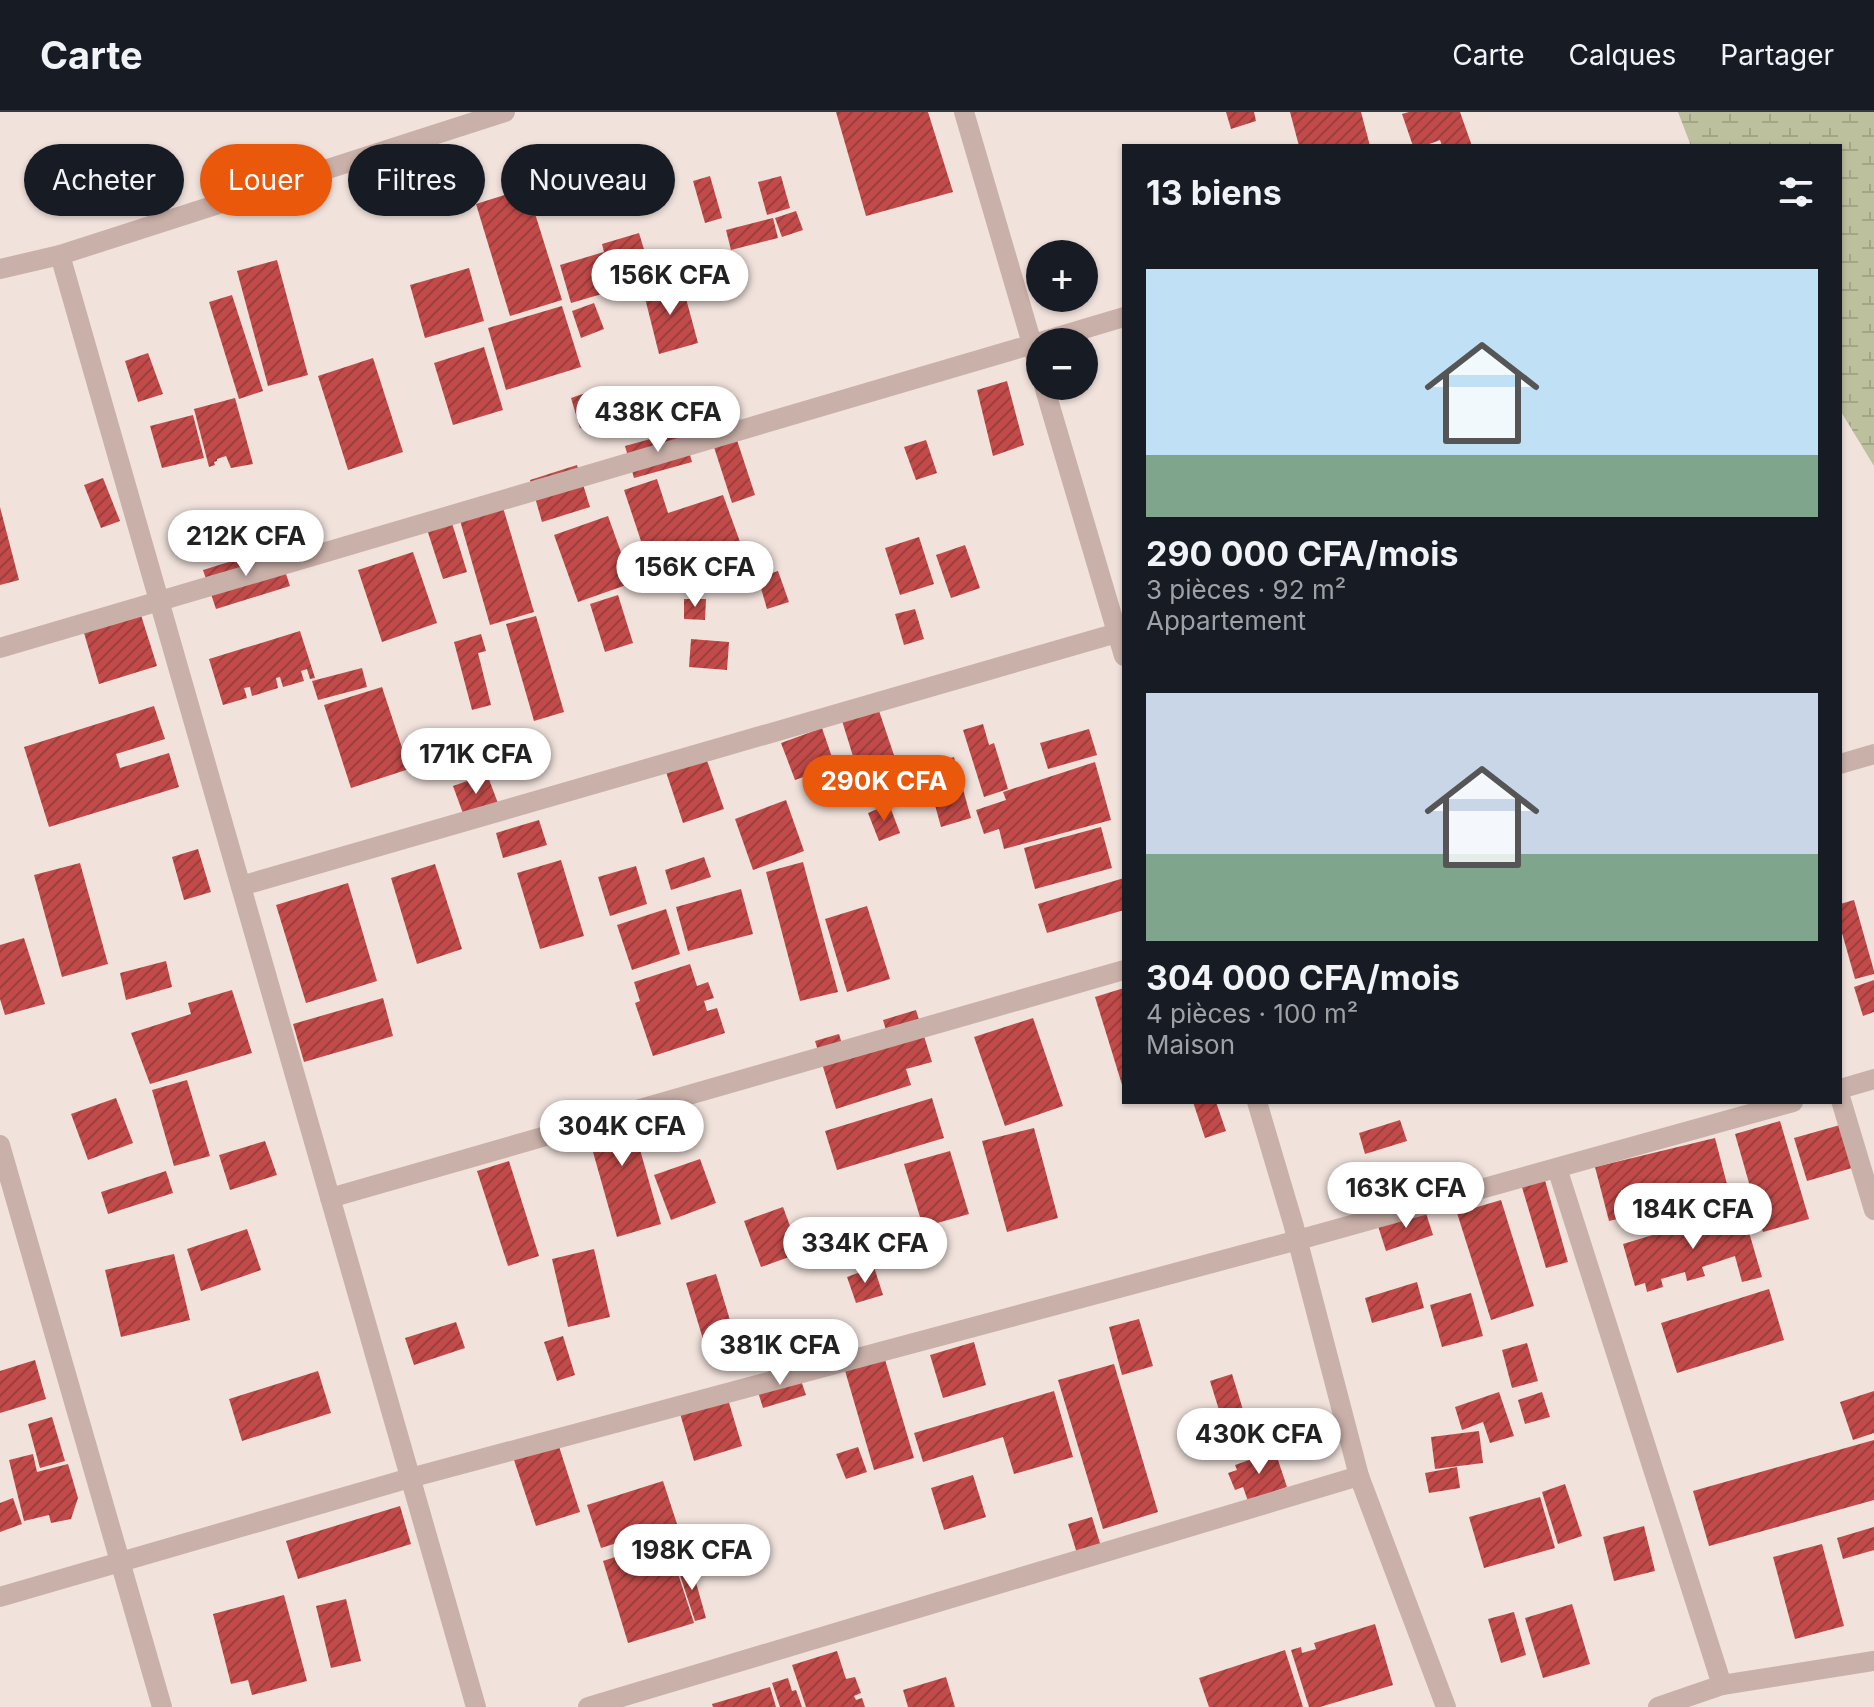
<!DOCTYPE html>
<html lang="fr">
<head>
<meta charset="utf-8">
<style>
	:root { --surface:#171b24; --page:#242831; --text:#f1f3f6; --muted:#9ea1a6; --line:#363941; --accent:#ea580c }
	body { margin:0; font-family:Inter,sans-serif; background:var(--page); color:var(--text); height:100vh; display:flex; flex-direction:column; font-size:30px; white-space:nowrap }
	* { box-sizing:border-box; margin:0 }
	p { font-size:26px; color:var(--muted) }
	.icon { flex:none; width:44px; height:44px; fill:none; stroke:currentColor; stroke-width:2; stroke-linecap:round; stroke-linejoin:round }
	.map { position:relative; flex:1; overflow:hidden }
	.details { position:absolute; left:1122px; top:32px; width:720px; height:960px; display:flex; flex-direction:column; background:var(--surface); border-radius:0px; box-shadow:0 2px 6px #0004 }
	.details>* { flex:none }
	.guide { position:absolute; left:24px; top:32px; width:760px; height:72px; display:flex; gap:16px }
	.controls { position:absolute; left:1026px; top:128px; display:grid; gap:16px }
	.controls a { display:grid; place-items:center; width:72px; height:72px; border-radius:50%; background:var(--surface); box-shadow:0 2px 6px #0004; font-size:40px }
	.price { position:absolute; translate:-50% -68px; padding:0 18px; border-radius:28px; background:#fff; color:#222; font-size:26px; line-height:52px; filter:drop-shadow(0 2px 4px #0008) }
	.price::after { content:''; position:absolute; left:50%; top:48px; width:24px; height:18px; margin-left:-12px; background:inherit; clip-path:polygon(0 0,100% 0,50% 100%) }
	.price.on { background:var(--accent); color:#fff }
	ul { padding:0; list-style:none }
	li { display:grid; align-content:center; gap:16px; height:424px; padding:0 24px }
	li span { display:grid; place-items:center; height:248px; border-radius:0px; color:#555 }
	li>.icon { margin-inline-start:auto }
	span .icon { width:144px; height:144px; fill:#fffc; stroke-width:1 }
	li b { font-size:34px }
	h2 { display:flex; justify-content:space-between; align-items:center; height:96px; padding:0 24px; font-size:34px }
	.chip { padding:0 28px; border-radius:36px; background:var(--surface); box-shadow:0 2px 6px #0004; font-size:28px; line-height:72px }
	.chip.on { background:var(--accent); color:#fff }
	header { display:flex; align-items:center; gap:48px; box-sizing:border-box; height:112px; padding:0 40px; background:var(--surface); border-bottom:2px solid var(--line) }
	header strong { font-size:38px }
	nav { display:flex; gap:44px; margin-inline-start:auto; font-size:28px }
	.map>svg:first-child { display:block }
	.wetland { fill:url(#wetland-marsh) }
	.building { fill:url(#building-hatch) }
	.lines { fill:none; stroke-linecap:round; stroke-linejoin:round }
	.minor { stroke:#c9b0a8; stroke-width:20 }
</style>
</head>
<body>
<header>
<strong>Carte</strong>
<nav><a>Carte</a><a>Calques</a><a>Partager</a></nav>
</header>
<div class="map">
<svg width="1874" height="1595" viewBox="0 0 1874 1595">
	<defs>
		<pattern id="wetland-marsh" width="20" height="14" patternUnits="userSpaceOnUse" patternTransform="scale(2)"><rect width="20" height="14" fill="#bcc09c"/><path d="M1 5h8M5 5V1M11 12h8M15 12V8" fill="none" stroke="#a2a586"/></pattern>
		<pattern id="building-hatch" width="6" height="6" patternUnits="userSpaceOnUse" patternTransform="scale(2)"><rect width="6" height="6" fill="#c24b49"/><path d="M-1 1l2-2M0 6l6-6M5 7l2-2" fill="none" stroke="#9e3e3d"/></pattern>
	</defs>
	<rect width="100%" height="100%" fill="#f1e2dc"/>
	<!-- wetland -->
	<polygon class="wetland" points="1678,0 1874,0 1874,354 1840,298 1840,34 1691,34"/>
	<!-- building -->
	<g class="building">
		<polygon points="836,0 928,0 953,80 866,104"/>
		<polygon points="1226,0 1254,0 1256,9 1231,17"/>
		<polygon points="1290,0 1361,0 1370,34 1299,34"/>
		<polygon points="1409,0 1460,0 1472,34 1442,34 1440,28 1424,34 1413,34 1402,2"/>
		<polygon points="598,37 611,78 553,95 545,70 537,72 532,57"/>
		<polygon points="710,64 722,106 705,111 693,69"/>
		<polygon points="781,64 790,96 767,103 758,70"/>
		<polygon points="527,76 562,188 510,204 476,92"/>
		<polygon points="796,99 803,118 782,125 775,106"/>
		<polygon points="773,106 778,126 731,138 726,118"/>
		<polygon points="639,121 653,167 571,191 560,153 604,140 602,132"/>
		<polygon points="277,148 308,263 268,274 237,159"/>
		<polygon points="469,156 484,209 425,226 410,173"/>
		<polygon points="681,168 698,231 659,242 643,178"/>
		<polygon points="232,183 263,279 239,287 209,190"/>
		<polygon points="594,191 604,217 581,226 572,199"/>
		<polygon points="562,194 581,255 506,278 488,216"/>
		<polygon points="484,235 503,298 453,313 434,251"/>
		<polygon points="148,241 163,282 138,290 125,249"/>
		<polygon points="373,246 403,340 348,358 318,264"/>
		<polygon points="1007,269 1024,333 993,344 977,278"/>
		<polygon points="597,277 606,307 580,316 571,286"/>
		<polygon points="235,286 253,352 231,356 226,344 217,347 217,349 214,350 215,353 209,355 194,297"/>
		<polygon points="193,303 204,346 162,356 150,314"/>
		<polygon points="683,318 692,350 634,366 625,334"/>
		<polygon points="735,322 755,383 732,391 712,329"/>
		<polygon points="926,328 937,361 916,368 904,335"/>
		<polygon points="577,353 590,395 542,410 530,368"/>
		<polygon points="103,366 120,409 101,416 84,373"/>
		<polygon points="657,367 668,401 723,383 743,438 654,468 624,378"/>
		<polygon points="502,392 534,500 490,513 459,405"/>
		<polygon points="0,395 19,468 0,473"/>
		<polygon points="448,398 467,460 443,467 423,405"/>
		<polygon points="608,404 632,471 578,490 554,423"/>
		<polygon points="919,425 934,472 900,483 885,436"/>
		<polygon points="965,433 980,476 951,486 936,443"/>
		<polygon points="277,435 290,474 216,497 203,458"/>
		<polygon points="413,440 437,511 382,530 358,458"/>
		<polygon points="778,459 789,490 767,497 758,466"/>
		<polygon points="618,483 633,531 605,540 590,492"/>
		<polygon points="684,487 706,487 705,508 684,507"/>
		<polygon points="915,497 924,527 904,533 895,502"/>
		<polygon points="141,503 157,554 99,572 84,521"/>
		<polygon points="536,504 564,600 534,609 506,512"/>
		<polygon points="300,519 315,566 310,567 307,557 301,559 304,569 283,575 280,565 276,566 278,576 252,584 250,575 244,576 247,586 223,593 209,547"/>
		<polygon points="481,522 486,539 478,541 491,593 472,598 454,530"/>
		<polygon points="691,527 729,530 727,558 689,555"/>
		<polygon points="362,556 367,575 318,588 312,569"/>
		<polygon points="382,575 409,657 351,676 324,593"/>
		<polygon points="874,584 900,661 862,673 838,596"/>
		<polygon points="154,594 165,627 116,642 120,656 169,641 179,675 49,715 24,635"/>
		<polygon points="983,612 989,633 994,631 1008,677 984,685 963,618"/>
		<polygon points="822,616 835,654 795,668 781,631"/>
		<polygon points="1089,617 1097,643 1048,657 1040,631"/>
		<polygon points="704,640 724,697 683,711 664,654"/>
		<polygon points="954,645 971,706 941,715 924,653"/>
		<polygon points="1095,650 1111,708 1004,737 999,717 984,722 976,698 1006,688 1003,680"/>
		<polygon points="487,662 499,694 465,707 453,674"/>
		<polygon points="786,688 804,739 753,758 735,707"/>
		<polygon points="889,692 900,721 879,729 868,701"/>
		<polygon points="539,708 547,733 503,746 496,721"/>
		<polygon points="1101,715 1112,756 1035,777 1024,736"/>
		<polygon points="198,737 211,780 184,788 172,745"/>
		<polygon points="704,745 711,765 671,778 665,758"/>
		<polygon points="561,748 584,824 540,837 517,761"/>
		<polygon points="803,750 838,880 800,889 766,760"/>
		<polygon points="80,751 108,852 62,865 34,763"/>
		<polygon points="435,752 462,837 417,852 391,766"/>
		<polygon points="636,754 647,792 610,804 598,765"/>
		<polygon points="1124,766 1124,798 1047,821 1038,792"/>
		<polygon points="348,771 377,869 306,891 276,793"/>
		<polygon points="741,777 753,822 688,839 676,795"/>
		<polygon points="1854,788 1874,859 1874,862 1855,867 1840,814 1840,792"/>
		<polygon points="867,794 890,867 847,880 825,807"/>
		<polygon points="666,797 680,842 632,858 617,813"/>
		<polygon points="24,826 45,892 5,903 0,887 0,833"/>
		<polygon points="166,849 172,875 126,888 120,861"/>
		<polygon points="690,852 697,874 708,870 714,886 704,889 707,899 717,896 725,921 653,944 635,891 640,889 634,870"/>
		<polygon points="1874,868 1874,900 1863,904 1854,875"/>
		<polygon points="1124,876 1124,976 1123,976 1095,885"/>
		<polygon points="232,878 252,941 150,972 131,921 191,902 188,891"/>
		<polygon points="383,886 393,924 304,950 293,912"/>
		<polygon points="916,898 932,950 906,957 911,973 836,997 815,929 839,922 842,932 886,918 883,908"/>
		<polygon points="1033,906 1063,994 1005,1014 974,925"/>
		<polygon points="187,968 210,1044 174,1054 152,978"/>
		<polygon points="116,986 133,1031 88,1048 71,1002"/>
		<polygon points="932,986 944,1026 837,1058 825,1019"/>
		<polygon points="626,988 661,1112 617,1125 582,1001"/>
		<polygon points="1193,990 1216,990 1226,1019 1205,1026"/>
		<polygon points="1400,1008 1407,1029 1365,1042 1359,1021"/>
		<polygon points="1780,1009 1809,1107 1763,1120 1735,1022"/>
		<polygon points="1840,1013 1852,1056 1807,1069 1794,1026"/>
		<polygon points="1034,1016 1058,1106 1007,1120 982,1029"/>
		<polygon points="1715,1026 1729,1080 1609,1109 1595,1055"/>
		<polygon points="265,1029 277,1063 230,1078 219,1043"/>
		<polygon points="950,1039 969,1102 923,1115 904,1052"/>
		<polygon points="700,1047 716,1091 671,1108 654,1063"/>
		<polygon points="509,1049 539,1144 508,1154 477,1059"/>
		<polygon points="166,1059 173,1081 108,1102 101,1080"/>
		<polygon points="1544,1065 1568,1150 1546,1156 1521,1072"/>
		<polygon points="1501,1088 1534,1194 1491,1208 1457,1101"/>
		<polygon points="783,1095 800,1141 761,1155 744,1109"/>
		<polygon points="1742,1096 1762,1165 1742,1170 1735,1144 1702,1155 1705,1164 1687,1169 1685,1160 1661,1167 1663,1175 1647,1180 1645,1171 1635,1174 1623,1132"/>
		<polygon points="1425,1098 1433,1123 1386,1139 1378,1114"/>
		<polygon points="247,1117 261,1158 201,1179 187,1137"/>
		<polygon points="594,1137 610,1205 568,1215 552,1147"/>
		<polygon points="174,1142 190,1208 121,1225 105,1158"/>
		<polygon points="874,1155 883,1183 856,1191 847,1165"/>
		<polygon points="716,1162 736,1228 706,1237 686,1171"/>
		<polygon points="1417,1170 1424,1196 1372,1211 1365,1186"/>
		<polygon points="1769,1177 1784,1228 1677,1261 1661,1211"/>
		<polygon points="1471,1181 1483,1224 1442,1235 1430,1193"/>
		<polygon points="1139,1207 1153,1254 1122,1263 1109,1215"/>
		<polygon points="456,1210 465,1236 414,1253 405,1226"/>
		<polygon points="563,1224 575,1263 557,1269 544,1230"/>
		<polygon points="974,1230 986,1273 943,1286 930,1243"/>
		<polygon points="1527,1231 1538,1269 1512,1276 1502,1238"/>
		<polygon points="881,1234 914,1346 874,1358 841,1245"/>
		<polygon points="35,1248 46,1287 0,1301 0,1259"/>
		<polygon points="1114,1252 1158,1400 1103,1417 1058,1268"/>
		<polygon points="796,1254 806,1283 763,1296 754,1267"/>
		<polygon points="318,1259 331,1301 242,1329 229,1287"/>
		<polygon points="1232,1262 1256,1340 1233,1346 1225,1320 1216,1323 1209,1301 1219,1298 1210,1269"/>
		<polygon points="724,1274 742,1334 694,1349 676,1288"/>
		<polygon points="1054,1279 1073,1345 1014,1362 1003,1325 923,1350 914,1321"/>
		<polygon points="1874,1279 1874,1321 1853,1328 1840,1290"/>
		<polygon points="1499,1280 1514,1324 1490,1331 1483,1310 1462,1318 1455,1295"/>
		<polygon points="1542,1280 1550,1305 1525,1312 1518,1288"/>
		<polygon points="52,1305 65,1349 40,1356 28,1312"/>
		<polygon points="1479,1319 1483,1351 1435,1357 1431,1325"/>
		<polygon points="555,1322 580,1400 536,1414 510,1336"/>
		<polygon points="1874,1328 1874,1388 1709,1434 1693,1379"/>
		<polygon points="858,1335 867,1360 846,1367 836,1342"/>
		<polygon points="1275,1339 1287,1375 1248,1389 1243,1375 1235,1378 1228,1361 1237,1358 1235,1353"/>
		<polygon points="33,1342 37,1360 68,1352 78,1386 71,1407 51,1411 49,1403 24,1409 9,1348"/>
		<polygon points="1457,1355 1460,1376 1429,1381 1425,1361"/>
		<polygon points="973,1363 986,1405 944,1418 931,1376"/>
		<polygon points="663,1369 677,1412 601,1436 587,1393"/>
		<polygon points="1565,1372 1582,1424 1558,1432 1542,1380"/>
		<polygon points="1540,1385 1555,1436 1484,1456 1469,1405"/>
		<polygon points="13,1386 22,1412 0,1420 0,1391"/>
		<polygon points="400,1394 411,1432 298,1467 286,1429"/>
		<polygon points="1092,1405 1103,1441 1079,1448 1068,1412"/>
		<polygon points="1644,1414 1655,1459 1614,1469 1603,1425"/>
		<polygon points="1874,1415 1874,1438 1843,1447 1837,1426"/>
		<polygon points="667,1428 694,1511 628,1531 603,1449"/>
		<polygon points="1822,1432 1844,1514 1795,1527 1773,1445"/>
		<polygon points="691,1453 706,1506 695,1509 678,1457"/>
		<polygon points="284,1483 307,1569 252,1583 248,1568 231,1572 213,1502"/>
		<polygon points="346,1487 361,1549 331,1556 316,1494"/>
		<polygon points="1572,1492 1590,1552 1543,1566 1525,1506"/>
		<polygon points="1514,1500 1526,1543 1501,1551 1488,1507"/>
		<polygon points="1375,1512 1393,1573 1320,1595 1309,1595 1291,1538 1301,1535 1302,1541 1316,1537 1314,1531"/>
		<polygon points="1285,1538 1303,1595 1209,1595 1199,1566"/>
		<polygon points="837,1539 846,1567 855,1565 861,1581 854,1584 856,1588 862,1586 865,1595 806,1595 792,1553"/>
		<polygon points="946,1565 955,1595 908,1595 903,1578"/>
		<polygon points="788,1566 792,1579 796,1578 802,1595 780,1595 772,1571"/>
		<polygon points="770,1575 776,1595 713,1595 712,1592"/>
	</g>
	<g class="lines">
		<!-- minor -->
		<g class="minor">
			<polyline points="964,0 1040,259"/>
			<polyline points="60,143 476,1595"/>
			<polyline points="0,157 60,143 505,0"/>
			<polyline points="1040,230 1124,205"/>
			<polyline points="1044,274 1124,544"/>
			<polyline points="0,536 1040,230"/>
			<polyline points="1840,652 1874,642"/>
			<polyline points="241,774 1124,519"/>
			<polyline points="1840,977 1874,967"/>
			<polyline points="1840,985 1874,1098"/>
			<polyline points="1257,990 1293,1111 1359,1364 1446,1595"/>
			<polyline points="0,1033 162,1595"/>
			<polyline points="1557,1056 1722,1573"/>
			<polyline points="330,1086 1124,858"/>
			<polyline points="0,1485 410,1366 1298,1128 1793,990"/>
			<polyline points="588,1595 1359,1364"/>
			<polyline points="1658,1595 1722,1573 1874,1549"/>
		</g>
	</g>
</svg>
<div class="controls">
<a>+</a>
<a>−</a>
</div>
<b class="price" style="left:670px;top:205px">156K CFA</b>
<b class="price" style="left:658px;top:342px">438K CFA</b>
<b class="price" style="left:246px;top:466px">212K CFA</b>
<b class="price" style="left:695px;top:497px">156K CFA</b>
<b class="price" style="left:476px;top:684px">171K CFA</b>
<b class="price on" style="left:884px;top:711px">290K CFA</b>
<b class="price" style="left:622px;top:1056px">304K CFA</b>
<b class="price" style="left:1406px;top:1118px">163K CFA</b>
<b class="price" style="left:1693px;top:1139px">184K CFA</b>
<b class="price" style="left:865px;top:1173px">334K CFA</b>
<b class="price" style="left:780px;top:1275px">381K CFA</b>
<b class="price" style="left:1259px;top:1364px">430K CFA</b>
<b class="price" style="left:692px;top:1480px">198K CFA</b>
<div class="guide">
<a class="chip">Acheter</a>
<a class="chip on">Louer</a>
<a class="chip">Filtres</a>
<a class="chip">Nouveau</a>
</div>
<section class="details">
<h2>13 biens<svg class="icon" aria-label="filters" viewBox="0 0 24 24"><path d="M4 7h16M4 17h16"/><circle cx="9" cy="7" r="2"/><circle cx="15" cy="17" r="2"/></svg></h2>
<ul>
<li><span style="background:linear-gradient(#bfe0f5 75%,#7fa58c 0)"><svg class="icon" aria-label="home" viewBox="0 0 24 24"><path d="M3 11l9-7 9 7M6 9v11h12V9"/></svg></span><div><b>290 000 CFA/mois</b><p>3 pièces · 92 m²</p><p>Appartement</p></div></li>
<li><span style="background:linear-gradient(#c9d6e8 65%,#7fa58c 0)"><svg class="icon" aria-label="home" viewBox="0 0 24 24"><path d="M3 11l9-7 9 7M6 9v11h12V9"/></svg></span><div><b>304 000 CFA/mois</b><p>4 pièces · 100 m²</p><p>Maison</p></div></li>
</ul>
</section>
</div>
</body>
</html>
